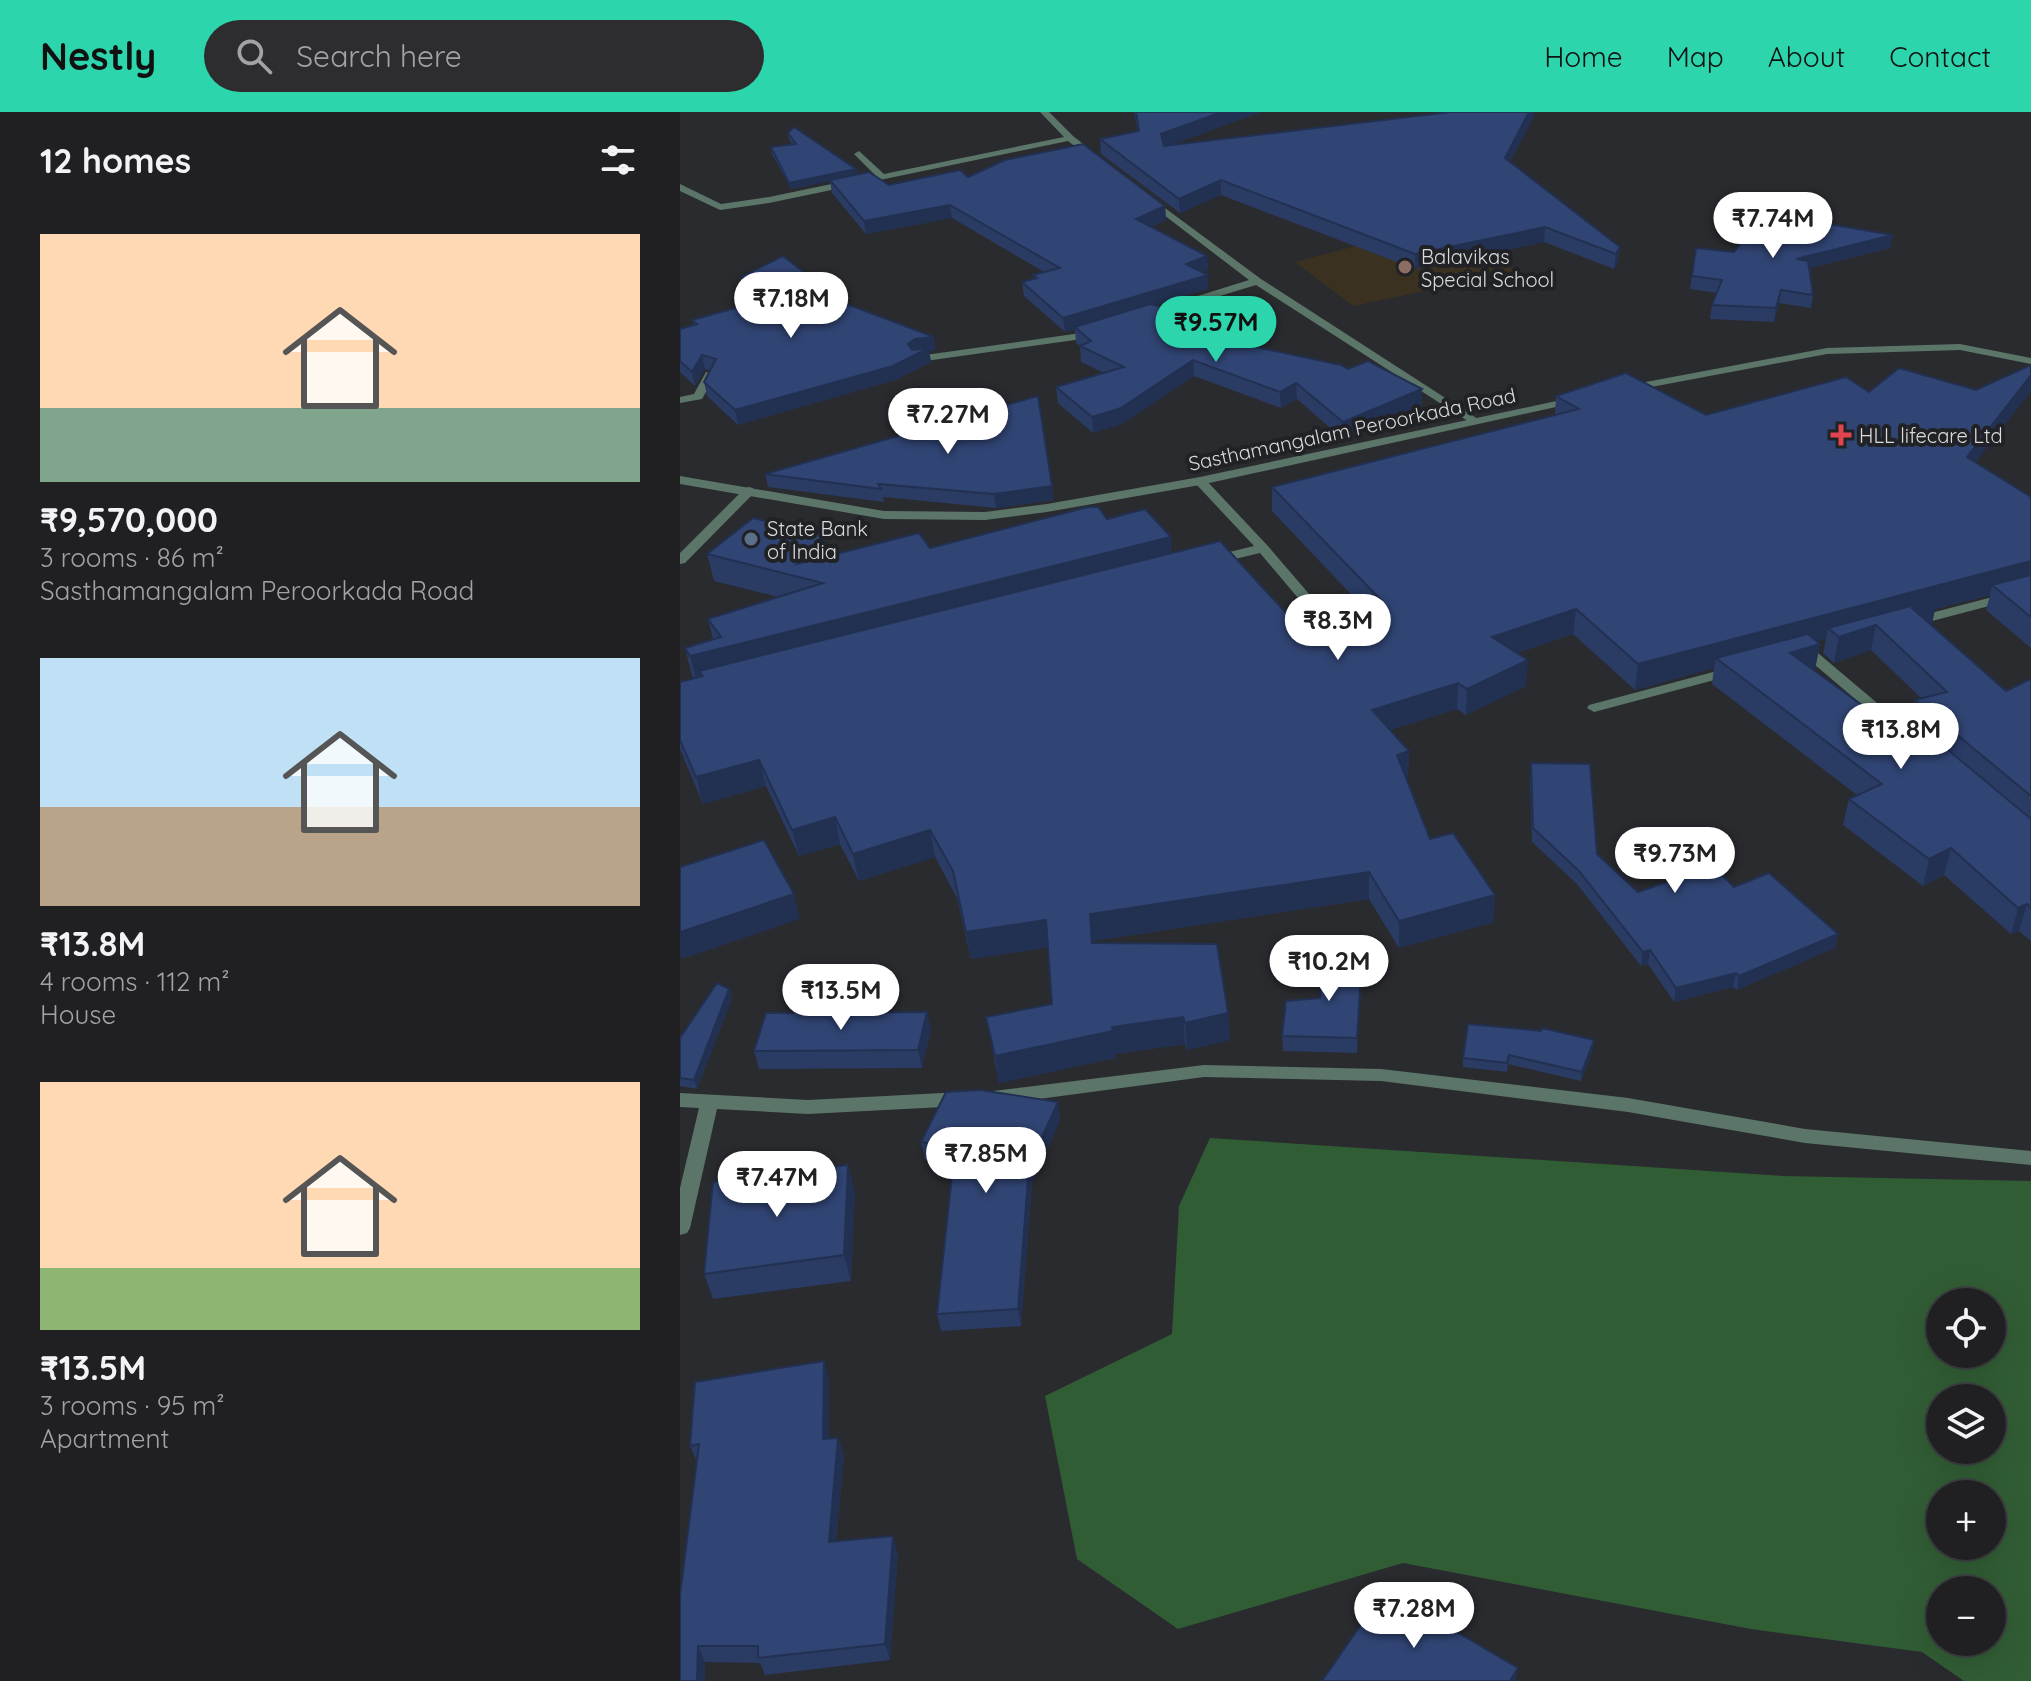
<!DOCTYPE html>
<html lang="en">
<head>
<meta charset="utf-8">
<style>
	:root { --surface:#202023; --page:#2d2d30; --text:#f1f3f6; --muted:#a2a3a6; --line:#3d3e41; --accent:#2cd5ab }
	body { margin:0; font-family:Quicksand,sans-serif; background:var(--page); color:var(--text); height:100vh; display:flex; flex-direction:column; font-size:30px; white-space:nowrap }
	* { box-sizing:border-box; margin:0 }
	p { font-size:26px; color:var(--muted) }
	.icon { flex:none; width:44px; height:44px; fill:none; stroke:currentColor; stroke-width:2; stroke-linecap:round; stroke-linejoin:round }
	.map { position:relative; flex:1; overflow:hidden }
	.panel { display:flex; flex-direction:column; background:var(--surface); width:680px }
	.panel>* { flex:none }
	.fabs { position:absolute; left:1246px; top:1176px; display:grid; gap:16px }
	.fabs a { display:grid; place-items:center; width:80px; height:80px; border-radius:50%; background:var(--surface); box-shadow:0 8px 32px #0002,0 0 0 2px var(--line); font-size:40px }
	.price { position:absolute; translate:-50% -68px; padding:0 18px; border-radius:28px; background:#fff; color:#222; font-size:26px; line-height:52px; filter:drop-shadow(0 2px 4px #0008) }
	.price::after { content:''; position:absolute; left:50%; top:48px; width:24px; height:18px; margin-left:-12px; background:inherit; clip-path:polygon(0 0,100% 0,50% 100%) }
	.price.on { background:var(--accent); color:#111 }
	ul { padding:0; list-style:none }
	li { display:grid; align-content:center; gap:16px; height:424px; padding:0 40px }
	li span { display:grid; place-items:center; height:248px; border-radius:0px; color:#555 }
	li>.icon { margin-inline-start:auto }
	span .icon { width:144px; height:144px; fill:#fffc; stroke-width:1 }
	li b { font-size:34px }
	h2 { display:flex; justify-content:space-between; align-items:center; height:96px; padding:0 40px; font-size:34px }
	header { display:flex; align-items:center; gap:48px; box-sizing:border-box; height:112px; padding:0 40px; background:var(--accent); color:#111 }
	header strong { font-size:38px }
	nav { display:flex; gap:44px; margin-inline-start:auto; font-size:28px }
	.search { width:560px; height:72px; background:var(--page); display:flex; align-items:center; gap:20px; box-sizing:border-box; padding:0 28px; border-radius:44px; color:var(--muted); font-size:30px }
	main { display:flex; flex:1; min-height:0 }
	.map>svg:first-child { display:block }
	.education { fill:#3b3121 }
	.forest { fill:#315d34; fill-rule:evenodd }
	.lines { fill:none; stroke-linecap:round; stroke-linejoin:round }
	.service { fill:#5b7669; fill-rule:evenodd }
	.minor { fill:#5b7669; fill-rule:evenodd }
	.tertiary { fill:#5b7669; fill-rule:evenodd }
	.wall { fill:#2a3b64; fill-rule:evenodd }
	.shaded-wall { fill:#223051 }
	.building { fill:#314574; stroke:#223051; stroke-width:2 }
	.education-dot { fill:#8d6e63; stroke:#202225; stroke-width:3 }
	.health-dot { fill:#e0444e; stroke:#202225; stroke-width:3 }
	.service-dot { fill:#5c6f8a; stroke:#202225; stroke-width:3 }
	.labels { text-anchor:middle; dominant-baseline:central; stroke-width:8; stroke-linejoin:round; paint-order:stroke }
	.far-poi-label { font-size:20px; fill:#dadbdd; stroke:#202225; text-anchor:start }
	.far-street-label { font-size:20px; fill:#dadbdd; stroke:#202225 }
</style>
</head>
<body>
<header>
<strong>Nestly</strong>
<div class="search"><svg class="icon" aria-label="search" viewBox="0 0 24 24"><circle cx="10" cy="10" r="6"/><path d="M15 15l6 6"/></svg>Search here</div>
<nav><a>Home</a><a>Map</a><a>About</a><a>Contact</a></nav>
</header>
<main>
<section class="panel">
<h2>12 homes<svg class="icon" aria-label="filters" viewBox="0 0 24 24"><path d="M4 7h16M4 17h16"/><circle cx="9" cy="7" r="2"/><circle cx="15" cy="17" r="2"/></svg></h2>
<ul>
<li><span style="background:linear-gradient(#ffd9b3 70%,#7fa58c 0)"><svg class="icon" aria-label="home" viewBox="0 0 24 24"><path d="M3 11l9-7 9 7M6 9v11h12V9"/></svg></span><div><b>₹9,570,000</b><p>3 rooms · 86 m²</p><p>Sasthamangalam Peroorkada Road</p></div></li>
<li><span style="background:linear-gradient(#bfe0f5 60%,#b9a48a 0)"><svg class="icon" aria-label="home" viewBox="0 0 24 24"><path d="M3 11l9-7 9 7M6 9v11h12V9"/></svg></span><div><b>₹13.8M</b><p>4 rooms · 112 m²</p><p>House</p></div></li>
<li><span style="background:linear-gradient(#ffd9b3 75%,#8fb573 0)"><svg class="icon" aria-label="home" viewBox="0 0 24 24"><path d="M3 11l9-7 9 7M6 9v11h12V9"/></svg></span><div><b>₹13.5M</b><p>3 rooms · 95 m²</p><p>Apartment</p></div></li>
</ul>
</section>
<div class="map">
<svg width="1351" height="1569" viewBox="0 0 1351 1569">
	<rect width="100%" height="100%" fill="#2a2b2f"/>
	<!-- education -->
	<polygon class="education" points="768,110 836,160 673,194 615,150"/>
	<!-- forest -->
	<path class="forest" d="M530,1026L1102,1064L1351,1069V1569H1284L1242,1540L1071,1517L723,1451L498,1517L397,1447L365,1284L492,1222L499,1094ZM1260,1190H1312V1242H1260ZM1260,1286H1312V1338H1260ZM1260,1382H1312V1434H1260ZM1260,1478H1312V1530H1260Z"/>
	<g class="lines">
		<!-- service -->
		<g class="service">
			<polygon points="520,365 524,366 587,433 666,525 666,531 656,531 580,441 534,452 529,451 529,445 574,434 516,372 514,369"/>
			<polygon points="1351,475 1351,483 1233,514 1226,510 1228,507"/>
			<polygon points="1127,535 1132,536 1216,607 1218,610 1216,613 1206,613 1122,542 1120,539"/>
			<polygon points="1052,555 1057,556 1059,559 1057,562 914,600 907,596 909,593"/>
		</g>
		<!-- minor -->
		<g class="minor">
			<polygon points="360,0 369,0 393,24 420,45 420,49 414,49 388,29 89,91 40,98 0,79 0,72 41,92 89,85 195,63 174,42 179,39 204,62 384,25"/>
			<polygon points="470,85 581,167 801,309 791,311 576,173 471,205 463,205 463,201 569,168 467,90 465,88"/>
			<polygon points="415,216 419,217 419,221 395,228 238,250 233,247 238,244 394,222"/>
			<polygon points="26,260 36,262 22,287 0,291 0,285 14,282"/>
			<polygon points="69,375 73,376 73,382 5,451 0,452 0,441 65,376"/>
			<polygon points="524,953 701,957 948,986 1125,1017 1351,1039 1351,1053 1125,1031 948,1000 701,969 524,965 313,993 307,991 304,986 307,981 313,979"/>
			<polygon points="282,980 288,982 291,987 288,992 282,994 128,1002 37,997 10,1116 7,1121 0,1123 0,1076 19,996 0,995 0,981 128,988"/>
		</g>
		<!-- tertiary -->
		<g class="tertiary">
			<polygon points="1280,232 1351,246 1351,252 1280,238 1147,242 950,279 944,276 950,273 1147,236"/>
			<polygon points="895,285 899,286 899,290 520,373 367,400 305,408 204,407 0,372 0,364 204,399 305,400 367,392 520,365"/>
		</g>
	</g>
	<!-- wall -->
	<g class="wall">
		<polygon points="454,0 581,0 488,34 854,4 830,50 940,135 938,150 934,157 864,130 735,157 541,83 500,101 421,42 420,27 458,20"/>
		<polygon points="108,21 176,57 177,62 209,73 288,65 485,94 486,108 471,115 527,144 528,158 522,160 528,177 475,193 564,214 564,230 561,232 668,257 742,294 663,327 617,287 601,296 514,264 442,312 413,321 378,291 376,275 424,261 401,250 400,234 396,231 395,217 385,220 344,184 342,170 353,167 353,163 364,160 272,106 186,122 152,81 150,69 111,77 92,42 91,35 112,32 109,28"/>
		<polygon points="1213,123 1210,136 1130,156 1133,183 1131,196 1099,191 1094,210 1030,207 1032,193 1037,181 1010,177 1016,136 1054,140"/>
		<polygon points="61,165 164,191 256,238 249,239 251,250 215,268 58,313 27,284 24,270 30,258 25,257 15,274 0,260 0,217 14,213 12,208 78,190 64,178"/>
		<path d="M1351,253V279L1295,350L1351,385V536L1306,498L1310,483L1255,497L1251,513L1326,579L1351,567V829L1339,819L1331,822L1264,763L1243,774L1163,713L1169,687L1177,683L1032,572L1034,556L955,578L893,522L837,541L846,574L786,603L777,597L710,618L729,639L728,665L726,666L750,727L814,810L719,836L689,787L413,829V831L548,901L550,928L507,938L505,932L436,942V946L319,971L306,905L372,892L368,835L291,847L277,786L255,745L179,769L160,732L119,744L86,674L23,692L0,637V570L14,567L12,564L5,536L33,527L28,507L98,485L34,469L27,442L144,423L148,444L250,436L427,407L492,441L629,526L668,508L684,496L592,399V375L875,303L876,284L1026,303L1189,280L1296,278ZM1146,527L1143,541L1154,551L1191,538L1241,586L1235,588L1230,607L1190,599L1133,558L1135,557L1140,532L1137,529Z"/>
		<polygon points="85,362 374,388 316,396 203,385 204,390 88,375"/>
		<polygon points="851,651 917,742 958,780 1054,775 1158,822 1155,836 1057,878 1053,875 994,890 968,852 961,854 897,772 852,730 850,664"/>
		<polygon points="682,859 677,941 603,939 602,924 640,886"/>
		<polygon points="49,877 52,886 17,977 0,974 0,926"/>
		<polygon points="247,900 251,918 242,956 79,957 74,939"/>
		<polygon points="914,928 913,937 901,969 828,952 827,960 783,955 783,946"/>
		<polygon points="378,990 380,1008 352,1071 341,1214 261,1219 257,1202 273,1052 245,1048 241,1030"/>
		<polygon points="175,1079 171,1169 33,1187 24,1162"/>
		<polygon points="149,1266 149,1327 158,1326 164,1343 156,1430 218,1441 210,1548 85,1563 80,1551 25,1550 0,1569 17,1350 10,1334"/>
	</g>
	<!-- shaded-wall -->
	<g class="shaded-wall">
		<polygon points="542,0 581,0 482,36 481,22"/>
		<polygon points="849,0 854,0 854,4 824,61 825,46"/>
		<polygon points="176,57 177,64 111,77 109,71"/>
		<polygon points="541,68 541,83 500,101 499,87"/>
		<polygon points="270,93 272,106 186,122 184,109"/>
		<polygon points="485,94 486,108 457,121 456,107"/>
		<polygon points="865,115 864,130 735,157 735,142"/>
		<polygon points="1213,123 1210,136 1114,160 1116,147"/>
		<polygon points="940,135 938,150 934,157 936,142"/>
		<polygon points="527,144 528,158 507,166 506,152"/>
		<polygon points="528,163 528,177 397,217 395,215 395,217 385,220 383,206"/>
		<polygon points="1101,178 1099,191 1094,210 1096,196"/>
		<polygon points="564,214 564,230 543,244 543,228"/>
		<polygon points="254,225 256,238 249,239 251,250 215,268 58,313 55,298 228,232 235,227"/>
		<polygon points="22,243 25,257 15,274 12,260"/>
		<polygon points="513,248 514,264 442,312 413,321 412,305"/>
		<polygon points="1351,263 1351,279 1281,369 1287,345"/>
		<polygon points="616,271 617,287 601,296 600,280"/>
		<polygon points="742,277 742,294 663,327 663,310"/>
		<polygon points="372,374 374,388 316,396 314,382"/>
		<polygon points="144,423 149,450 117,452"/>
		<polygon points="491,425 493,452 19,559 23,571 18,572 10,544"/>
		<polygon points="1351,449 1351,469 1312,473 1310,483 1255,497 1252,513 1226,521 1196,513 1191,538 1154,551 1159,525 1148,516 1146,527 1046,553 1036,546 1034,556 955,578 958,552"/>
		<polygon points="896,497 893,522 811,550 812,525"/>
		<polygon points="1140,532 1135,557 1105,567 1110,541"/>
		<polygon points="848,548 846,574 786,603 787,577"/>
		<polygon points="778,571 777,597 692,624 692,598"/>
		<polygon points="729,639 728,665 716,669 717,643"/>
		<polygon points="79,648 86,674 23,692 16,665"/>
		<polygon points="155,705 160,732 119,744 112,718"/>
		<polygon points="250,718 255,745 179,769 173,742"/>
		<polygon points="1271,736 1264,763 1243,774 1249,747"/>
		<polygon points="689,760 689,787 413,829 415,858 410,802"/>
		<polygon points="114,782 120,807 2,847 0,841 0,820"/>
		<polygon points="815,783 814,810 719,836 719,809"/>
		<polygon points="1347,792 1339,819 1331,822 1338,796"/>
		<polygon points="366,808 370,835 291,847 286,820"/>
		<polygon points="1158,822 1155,836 1057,878 1059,864"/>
		<polygon points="970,838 968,852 961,854 963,840"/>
		<polygon points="682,845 682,859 677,941 677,926"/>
		<polygon points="1056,861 1053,875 994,890 996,876"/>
		<polygon points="49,877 52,886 17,977 14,968"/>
		<polygon points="247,900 251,918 242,956 238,938"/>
		<polygon points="548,901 550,928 507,938 505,911"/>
		<polygon points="503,905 505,932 436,942 436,946 319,971 315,944 432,915"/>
		<polygon points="914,928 913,937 901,969 902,960"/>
		<polygon points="378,990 380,1008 352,1071 341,1214 338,1197 349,1054"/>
		<polygon points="168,1053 175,1079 171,1169 164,1143"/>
		<polygon points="144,1249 149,1266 149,1344 143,1327"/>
		<polygon points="158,1326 164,1343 154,1447 149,1430"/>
		<polygon points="213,1424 218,1441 210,1548 205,1532"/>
		<polygon points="18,1534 25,1550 25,1569 17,1569"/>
		<polygon points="838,1556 836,1569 830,1569"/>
	</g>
	<!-- building -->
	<g class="building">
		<polygon points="456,0 542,0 481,22 484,34 771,0 849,0 825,46 940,135 936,142 865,115 735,142 541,68 499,87 420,27 459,19"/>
		<polygon points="114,15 176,57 109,71 91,35 116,32 108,21"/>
		<polygon points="403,32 485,94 456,107 527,144 506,152 528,163 383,206 342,170 357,166 353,163 380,156 270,93 184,109 150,68 189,60 209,73 280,58 288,65 325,48"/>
		<polygon points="1083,101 1213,123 1116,147 1128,149 1133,183 1101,178 1096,196 1032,193 1042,168 1012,164 1016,136 1054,140"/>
		<polygon points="103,144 164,191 254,225 235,227 228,232 232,238 249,236 213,254 55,298 24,270 36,247 22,243 12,260 0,249 0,217 17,212 12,208 88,187 61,165"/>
		<polygon points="470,192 564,214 543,228 661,253 668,257 688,249 742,277 663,310 616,271 600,280 513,248 441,296 412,305 376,275 444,255 400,234 411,229 395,215"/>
		<polygon points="1351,253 1351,263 1287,345 1351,385 1351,449 958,552 896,497 812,525 848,548 787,577 778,571 692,598 729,639 717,643 750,727 773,721 815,783 719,809 689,760 410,802 412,831 537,832 548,901 505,911 503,905 432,915 433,919 315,944 306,905 372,892 366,808 286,820 273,759 250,718 173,742 155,705 112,718 79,648 16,665 0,628 0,570 23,564 19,559 540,429 629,526 668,508 669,504 700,487 592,375 899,297 876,284 946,261 1026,303 1166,265 1189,280 1219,256 1296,278"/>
		<polygon points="358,284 372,374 314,382 198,372 201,377 85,362"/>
		<polygon points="408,395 418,395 427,407 465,397 491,425 10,544 5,536 41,525 28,507 143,471 27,442 73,406 144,423 117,452 239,421 250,436"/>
		<polygon points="1351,463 1351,505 1312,473"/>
		<polygon points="1257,487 1232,496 1326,579 1351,567 1351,684 1235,588 1267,580 1196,513 1159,525 1148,516"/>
		<polygon points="1128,522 1140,532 1110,541 1190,599 1214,593 1351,707 1351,796 1347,792 1338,796 1271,736 1249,747 1169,687 1202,672 1036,546"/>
		<polygon points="851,651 910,652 917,742 958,780 1033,754 1054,775 1089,761 1158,822 1059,864 1056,861 996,876 970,838 963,840 899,759 853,716"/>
		<polygon points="84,728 114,782 0,820 0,755"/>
		<polygon points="642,845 682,845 677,926 602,924 606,889 640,886"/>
		<polygon points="37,871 49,877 14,968 0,966 0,926"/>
		<polygon points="247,900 238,938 74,939 86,901"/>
		<polygon points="788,912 861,919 862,916 914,928 902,960 829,943 827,951 783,946"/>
		<polygon points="300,978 378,990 349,1054 338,1197 257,1202 275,1036 241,1030 266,980"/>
		<polygon points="168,1053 164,1143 24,1162 33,1070"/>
		<polygon points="144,1249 143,1327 158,1326 149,1430 213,1424 205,1532 78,1546 78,1534 18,1534 17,1569 0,1569 0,1484 19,1332 10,1334 15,1270"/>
		<polygon points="705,1478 838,1556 830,1569 642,1569"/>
	</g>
	<!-- markers -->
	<circle class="education-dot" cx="725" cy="155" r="8"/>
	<path class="health-dot" d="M1157 311h8v8h8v8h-8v8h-8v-8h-8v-8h8z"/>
	<circle class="service-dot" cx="71" cy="427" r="8"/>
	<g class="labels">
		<!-- far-poi labels -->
		<g class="far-poi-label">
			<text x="741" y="144">Balavikas<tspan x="741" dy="23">Special School</tspan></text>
			<text x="1179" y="323">HLL lifecare Ltd</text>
			<text x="87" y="416">State Bank<tspan x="87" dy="23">of India</tspan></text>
		</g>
		<!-- far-street labels -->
		<g class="far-street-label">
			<text transform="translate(672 317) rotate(-12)">Sasthamangalam Peroorkada Road</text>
		</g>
	</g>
</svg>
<div class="fabs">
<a><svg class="icon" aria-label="locate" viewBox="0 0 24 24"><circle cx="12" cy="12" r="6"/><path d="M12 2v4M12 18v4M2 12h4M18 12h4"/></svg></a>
<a><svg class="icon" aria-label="layers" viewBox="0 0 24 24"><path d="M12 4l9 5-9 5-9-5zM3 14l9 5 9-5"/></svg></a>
<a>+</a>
<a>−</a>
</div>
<b class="price" style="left:1093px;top:148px">₹7.74M</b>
<b class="price" style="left:111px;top:228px">₹7.18M</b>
<b class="price on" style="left:536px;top:252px">₹9.57M</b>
<b class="price" style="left:268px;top:344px">₹7.27M</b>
<b class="price" style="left:658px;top:550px">₹8.3M</b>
<b class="price" style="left:1221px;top:659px">₹13.8M</b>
<b class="price" style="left:995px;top:783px">₹9.73M</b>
<b class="price" style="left:649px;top:891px">₹10.2M</b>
<b class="price" style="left:161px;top:920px">₹13.5M</b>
<b class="price" style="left:306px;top:1083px">₹7.85M</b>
<b class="price" style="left:97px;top:1107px">₹7.47M</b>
<b class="price" style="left:734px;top:1538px">₹7.28M</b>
</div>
</main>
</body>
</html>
